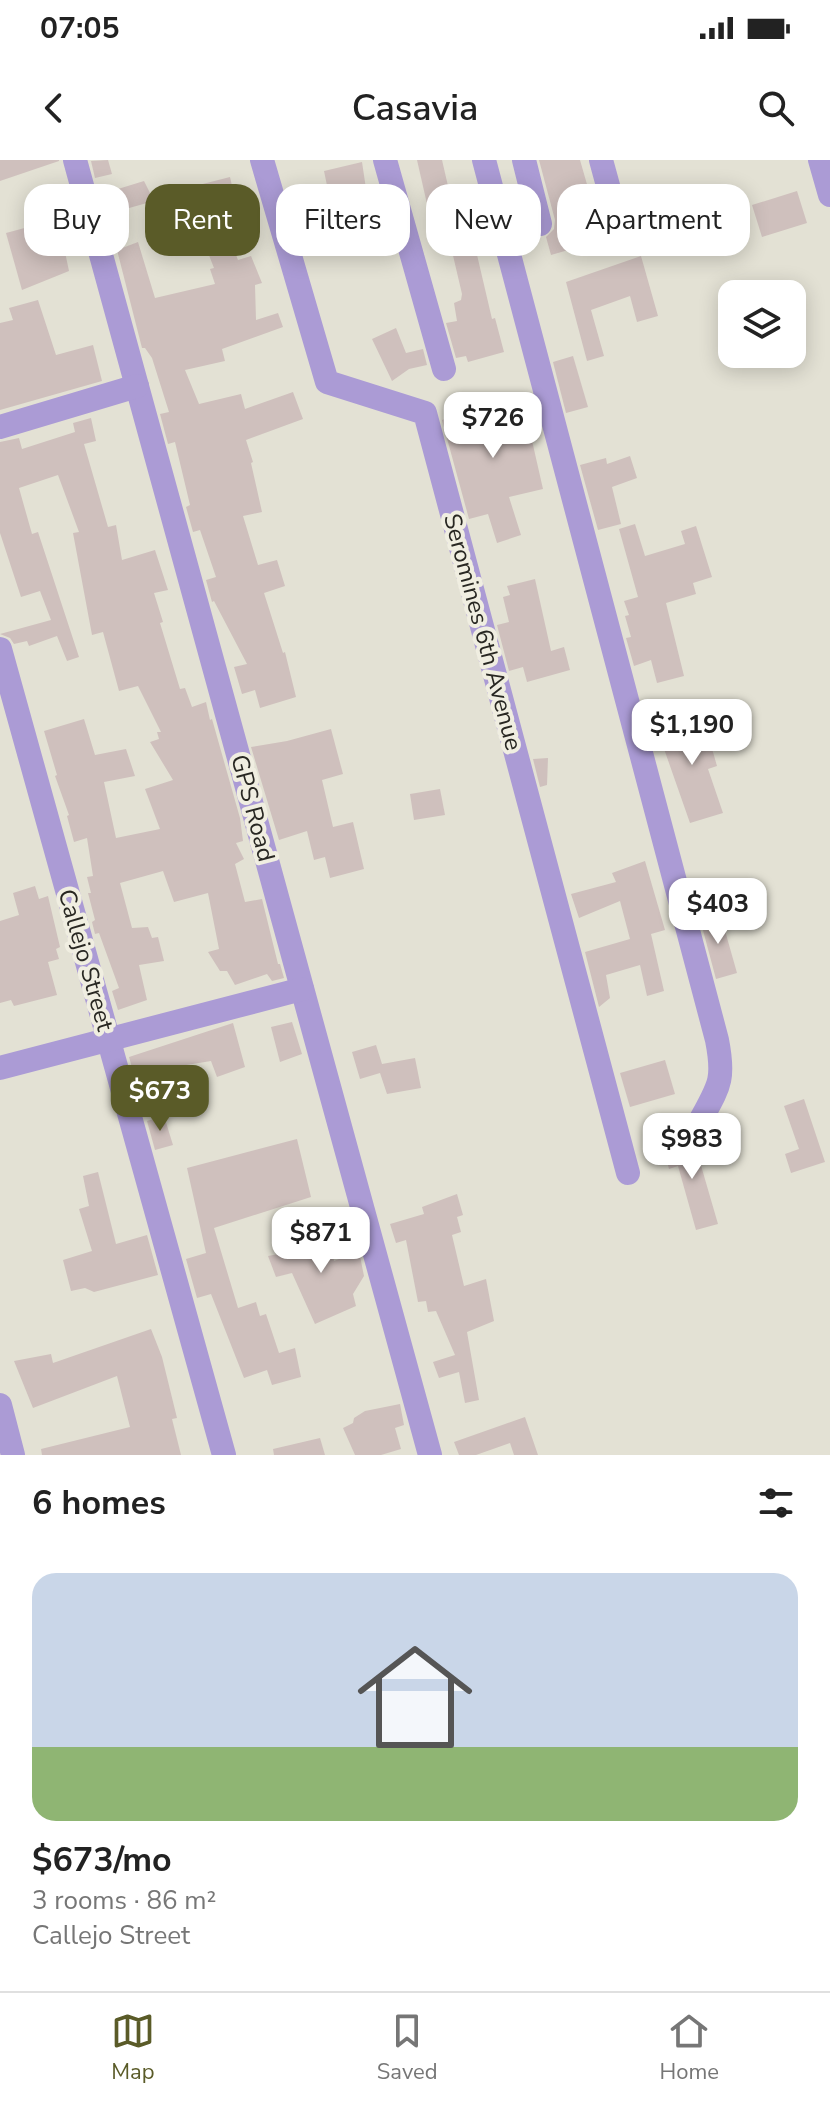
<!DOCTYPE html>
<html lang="en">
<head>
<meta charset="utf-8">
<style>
	:root { --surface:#fff; --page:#f2f2f2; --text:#222; --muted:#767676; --line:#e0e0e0; --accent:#5a5b28 }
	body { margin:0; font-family:"Nunito Sans",sans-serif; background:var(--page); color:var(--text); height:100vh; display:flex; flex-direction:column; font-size:30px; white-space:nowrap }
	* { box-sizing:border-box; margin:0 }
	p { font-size:26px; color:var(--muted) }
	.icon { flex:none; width:44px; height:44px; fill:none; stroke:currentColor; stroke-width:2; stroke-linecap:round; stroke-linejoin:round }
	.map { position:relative; height:1295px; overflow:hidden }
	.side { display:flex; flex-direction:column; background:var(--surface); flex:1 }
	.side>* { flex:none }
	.banner { position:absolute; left:24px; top:24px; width:782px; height:72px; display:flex; gap:16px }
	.controls { position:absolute; left:718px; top:120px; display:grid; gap:16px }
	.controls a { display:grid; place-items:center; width:88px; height:88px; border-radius:16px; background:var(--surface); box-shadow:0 4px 20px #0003; font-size:40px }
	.price { position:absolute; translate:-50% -68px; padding:0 18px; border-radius:16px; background:#fff; color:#222; font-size:26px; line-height:52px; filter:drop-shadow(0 2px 4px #0008) }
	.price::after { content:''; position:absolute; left:50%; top:48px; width:24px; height:18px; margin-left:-12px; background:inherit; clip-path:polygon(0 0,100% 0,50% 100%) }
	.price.active { background:var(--accent); color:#fff }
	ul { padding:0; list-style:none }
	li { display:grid; align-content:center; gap:16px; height:424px; padding:0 32px }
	li span { display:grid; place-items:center; height:248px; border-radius:24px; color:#555 }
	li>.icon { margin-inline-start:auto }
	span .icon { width:144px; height:144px; fill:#fffc; stroke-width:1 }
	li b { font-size:34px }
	h2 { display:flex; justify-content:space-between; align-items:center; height:96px; padding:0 32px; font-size:34px }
	.chip { padding:0 28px; border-radius:24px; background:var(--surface); box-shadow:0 4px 20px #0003; font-size:28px; line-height:72px }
	.chip.active { background:var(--accent); color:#fff }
	.status { display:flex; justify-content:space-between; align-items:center; height:56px; padding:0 40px; background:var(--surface); direction:ltr }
	.status svg { height:22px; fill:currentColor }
	header { display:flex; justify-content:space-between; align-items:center; height:104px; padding:0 32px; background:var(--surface); font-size:36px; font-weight:600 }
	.tab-bar { display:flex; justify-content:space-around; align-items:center; height:112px; border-top:2px solid var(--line); background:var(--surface); font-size:22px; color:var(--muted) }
	.tab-bar a { display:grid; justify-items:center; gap:4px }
	.tab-bar .active { color:var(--accent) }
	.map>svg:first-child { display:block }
	.building { fill:#cfc0bd }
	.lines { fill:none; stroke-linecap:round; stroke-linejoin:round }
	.minor { stroke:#ab9bd5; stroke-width:24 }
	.tertiary { stroke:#ab9bd5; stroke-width:24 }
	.labels { text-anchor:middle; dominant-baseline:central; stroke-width:8; stroke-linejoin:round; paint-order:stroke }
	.street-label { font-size:24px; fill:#282722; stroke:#f0eee1 }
</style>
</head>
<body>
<div class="status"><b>07:05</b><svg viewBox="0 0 49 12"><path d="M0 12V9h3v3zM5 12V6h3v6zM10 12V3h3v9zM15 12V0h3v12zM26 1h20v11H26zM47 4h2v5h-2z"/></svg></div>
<header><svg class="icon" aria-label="back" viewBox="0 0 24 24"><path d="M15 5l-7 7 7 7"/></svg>Casavia<svg class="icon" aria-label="search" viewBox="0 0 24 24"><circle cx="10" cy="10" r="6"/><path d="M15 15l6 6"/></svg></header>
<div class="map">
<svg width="830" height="1295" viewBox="0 0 830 1295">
	<rect width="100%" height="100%" fill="#e3e1d4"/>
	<!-- building -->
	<g class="building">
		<polygon points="0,0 59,0 59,1 0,21"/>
		<polygon points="108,0 112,14 95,18 91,1"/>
		<polygon points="417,0 442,0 454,52 430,57"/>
		<polygon points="539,0 580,0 603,80 551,95 546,77 554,69 555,60"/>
		<polygon points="362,2 374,82 352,86 345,37 330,40 324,11"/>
		<polygon points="230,17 235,39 224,39 227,52 220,54 238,100 251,96 262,123 255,125 256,160 278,153 283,167 222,189 225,201 185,210 199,244 241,234 245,249 293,232 303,259 246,280 253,302 251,303 262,352 243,356 258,405 277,400 285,426 264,433 283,493 285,492 296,537 260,548 255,530 242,534 234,507 247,504 214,441 212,442 206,420 216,417 200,370 193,372 186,347 190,345 175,282 168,284 160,254 169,252 152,198 145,188 142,188 117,90 138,82 155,138 215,124 210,109 214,108 199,70 187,28"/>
		<polygon points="144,21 154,41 122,50 118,29"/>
		<polygon points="797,31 807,63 762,77 752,45"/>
		<polygon points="716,37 725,66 666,84 657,56"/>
		<polygon points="467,52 492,159 495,158 504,192 468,202 466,196 456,198 446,163 457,161 454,143 461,140 462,134 444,57"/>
		<polygon points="58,59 69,111 22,130 6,73"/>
		<polygon points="641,96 658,156 637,162 630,136 591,150 604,196 587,201 566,122"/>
		<polygon points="38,140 56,195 93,185 102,221 0,250 0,163 13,160 9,148"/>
		<polygon points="396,168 406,193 423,189 427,205 409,209 392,221 372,179"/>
		<polygon points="573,196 588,247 566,253 553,202"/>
		<polygon points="515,232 523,264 528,263 543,329 509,337 521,375 497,383 488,354 469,359 442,260 476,247 475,241"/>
		<polygon points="91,258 96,281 84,284 108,367 116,365 122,400 155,390 168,430 154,433 163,462 160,463 180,529 185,528 192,547 206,542 210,560 212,559 240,658 243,681 236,683 244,699 235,704 245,742 262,739 278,804 280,804 284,818 272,821 267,814 235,825 227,811 220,811 208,792 219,789 208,733 174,742 163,711 120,723 132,768 148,767 152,778 158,777 164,801 139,805 147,840 118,850 112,831 119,828 99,773 95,774 92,762 95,760 88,733 91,733 87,717 93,716 87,678 74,682 67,656 69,655 55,616 57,615 44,571 84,559 95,595 126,589 135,616 104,622 116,678 160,669 145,629 173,620 150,582 159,579 157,572 161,572 138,526 119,531 103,472 92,475 73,373 79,372 58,315 19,328 32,374 38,372 79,497 67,501 57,476 29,486 27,481 14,484 10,478 0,474 51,460 40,431 21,437 0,373 0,282 19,278 22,289 75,272 73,263"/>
		<polygon points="630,296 637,318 612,327 621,364 598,370 580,305 606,298 607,304"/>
		<polygon points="635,364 645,396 685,384 681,371 696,366 712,417 693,423 696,434 666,443 684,516 657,523 651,500 634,506 626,478 631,477 625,456 629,455 624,441 638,437 619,369"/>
		<polygon points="535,419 551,491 564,487 570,510 527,522 523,507 509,511 497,465 509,462 503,437 510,435 507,426"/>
		<polygon points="681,557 684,567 704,561 717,606 708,609 723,653 690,663 656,566"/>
		<polygon points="331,569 343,614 322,620 333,667 353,662 364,709 330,718 325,697 314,700 307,671 279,680 251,587 287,581"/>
		<polygon points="548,598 547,625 540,627 533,599"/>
		<polygon points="440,629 445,655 414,660 410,634"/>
		<polygon points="645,701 665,770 651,774 664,831 647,836 640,805 606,815 610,838 599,847 585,792 630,779 620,741 579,758 571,734 616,722 612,713"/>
		<polygon points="35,726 39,739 48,736 60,787 56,789 59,799 48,802 57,835 14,846 11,840 0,843 0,761 19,755 13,733"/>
		<polygon points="720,753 737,813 716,819 700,759"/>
		<polygon points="292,862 302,894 280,902 271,867"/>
		<polygon points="233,863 245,907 217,917 211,901 168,908 172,921 139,932 129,897"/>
		<polygon points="376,885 382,904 415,898 421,928 387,934 380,913 360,919 352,892"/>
		<polygon points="665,900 675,934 630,947 620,913"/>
		<polygon points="804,939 825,1002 791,1013 785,994 799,989 784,946"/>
		<polygon points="164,956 173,985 155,990 147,961"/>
		<polygon points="693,978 718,1064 696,1070 678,1006 669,1009 663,986"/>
		<polygon points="297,979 311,1037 214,1068 238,1148 256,1142 260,1156 266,1154 279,1193 295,1188 301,1217 272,1225 267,1210 244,1218 211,1134 197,1138 186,1099 206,1093 187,1008"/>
		<polygon points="98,1012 116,1084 147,1075 158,1115 94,1132 85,1128 71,1131 63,1100 92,1091 79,1049 89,1046 83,1016"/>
		<polygon points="457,1034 463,1055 457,1057 461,1072 452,1075 464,1126 486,1119 494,1161 467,1172 479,1240 465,1243 459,1212 439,1218 433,1202 455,1195 436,1151 428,1152 426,1141 418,1142 406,1080 396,1083 390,1064 424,1054 422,1047"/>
		<polygon points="328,1068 334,1101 359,1091 364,1116 353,1134 356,1146 315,1164 292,1113 276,1117 268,1096 289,1092 286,1084"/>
		<polygon points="151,1169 162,1197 177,1258 172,1259 181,1295 42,1295 41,1289 130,1267 117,1216 33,1248 14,1201 51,1194 53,1203"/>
		<polygon points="400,1244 404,1265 395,1268 401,1289 381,1295 355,1295 343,1268 353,1263 354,1258 365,1251"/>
		<polygon points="525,1257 538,1295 514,1295 510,1283 476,1295 459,1295 454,1282"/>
		<polygon points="320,1278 325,1295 274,1295 273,1289"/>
	</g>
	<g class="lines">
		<!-- minor -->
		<g class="minor">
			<polyline points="75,0 430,1295"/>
			<polyline points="262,0 327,222 425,253 628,1013"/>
			<polyline points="385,0 444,209"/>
			<path d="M484,0L717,880C725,921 719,926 699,963"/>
			<polyline points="524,0 540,64"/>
			<polyline points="601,0 613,44"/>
			<polyline points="0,267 137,226"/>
			<polyline points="0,489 224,1295"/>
			<polyline points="0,908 302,829"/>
			<polyline points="0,1245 13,1295"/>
		</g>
		<!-- tertiary -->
		<polyline class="tertiary" points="820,0 830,35"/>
	</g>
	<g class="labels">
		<!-- street labels -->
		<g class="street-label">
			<text transform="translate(483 472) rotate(75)">Seromines 6th Avenue</text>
			<text transform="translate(253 648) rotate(75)">GPS Road</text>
			<text transform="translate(86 800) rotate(74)">Callejo Street</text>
		</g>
	</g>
</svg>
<div class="controls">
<a><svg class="icon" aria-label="layers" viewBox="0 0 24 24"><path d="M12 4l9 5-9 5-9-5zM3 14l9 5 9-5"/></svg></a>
</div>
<b class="price" style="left:493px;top:300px">$726</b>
<b class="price" style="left:692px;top:607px">$1,190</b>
<b class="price" style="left:718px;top:786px">$403</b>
<b class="price active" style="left:160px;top:973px">$673</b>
<b class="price" style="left:692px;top:1021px">$983</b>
<b class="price" style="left:321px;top:1115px">$871</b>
<div class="banner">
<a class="chip">Buy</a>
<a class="chip active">Rent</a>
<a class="chip">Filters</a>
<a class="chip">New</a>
<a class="chip">Apartment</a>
</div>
</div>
<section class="side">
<h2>6 homes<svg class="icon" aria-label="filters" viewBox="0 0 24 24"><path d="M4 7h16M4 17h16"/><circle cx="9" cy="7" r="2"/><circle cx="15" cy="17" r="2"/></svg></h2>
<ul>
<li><span style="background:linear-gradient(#c9d6e8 70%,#8fb573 0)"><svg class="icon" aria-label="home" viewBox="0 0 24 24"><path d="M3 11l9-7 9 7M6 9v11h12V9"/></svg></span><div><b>$673/mo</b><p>3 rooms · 86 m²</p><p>Callejo Street</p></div></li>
</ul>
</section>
<nav class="tab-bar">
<a class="active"><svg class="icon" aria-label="map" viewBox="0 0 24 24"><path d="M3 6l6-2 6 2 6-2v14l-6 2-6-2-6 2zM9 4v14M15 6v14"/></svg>Map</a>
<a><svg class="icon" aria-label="saved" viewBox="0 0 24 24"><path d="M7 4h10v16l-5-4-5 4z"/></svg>Saved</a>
<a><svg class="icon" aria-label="home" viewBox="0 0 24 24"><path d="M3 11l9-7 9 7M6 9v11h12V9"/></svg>Home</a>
</nav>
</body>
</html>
